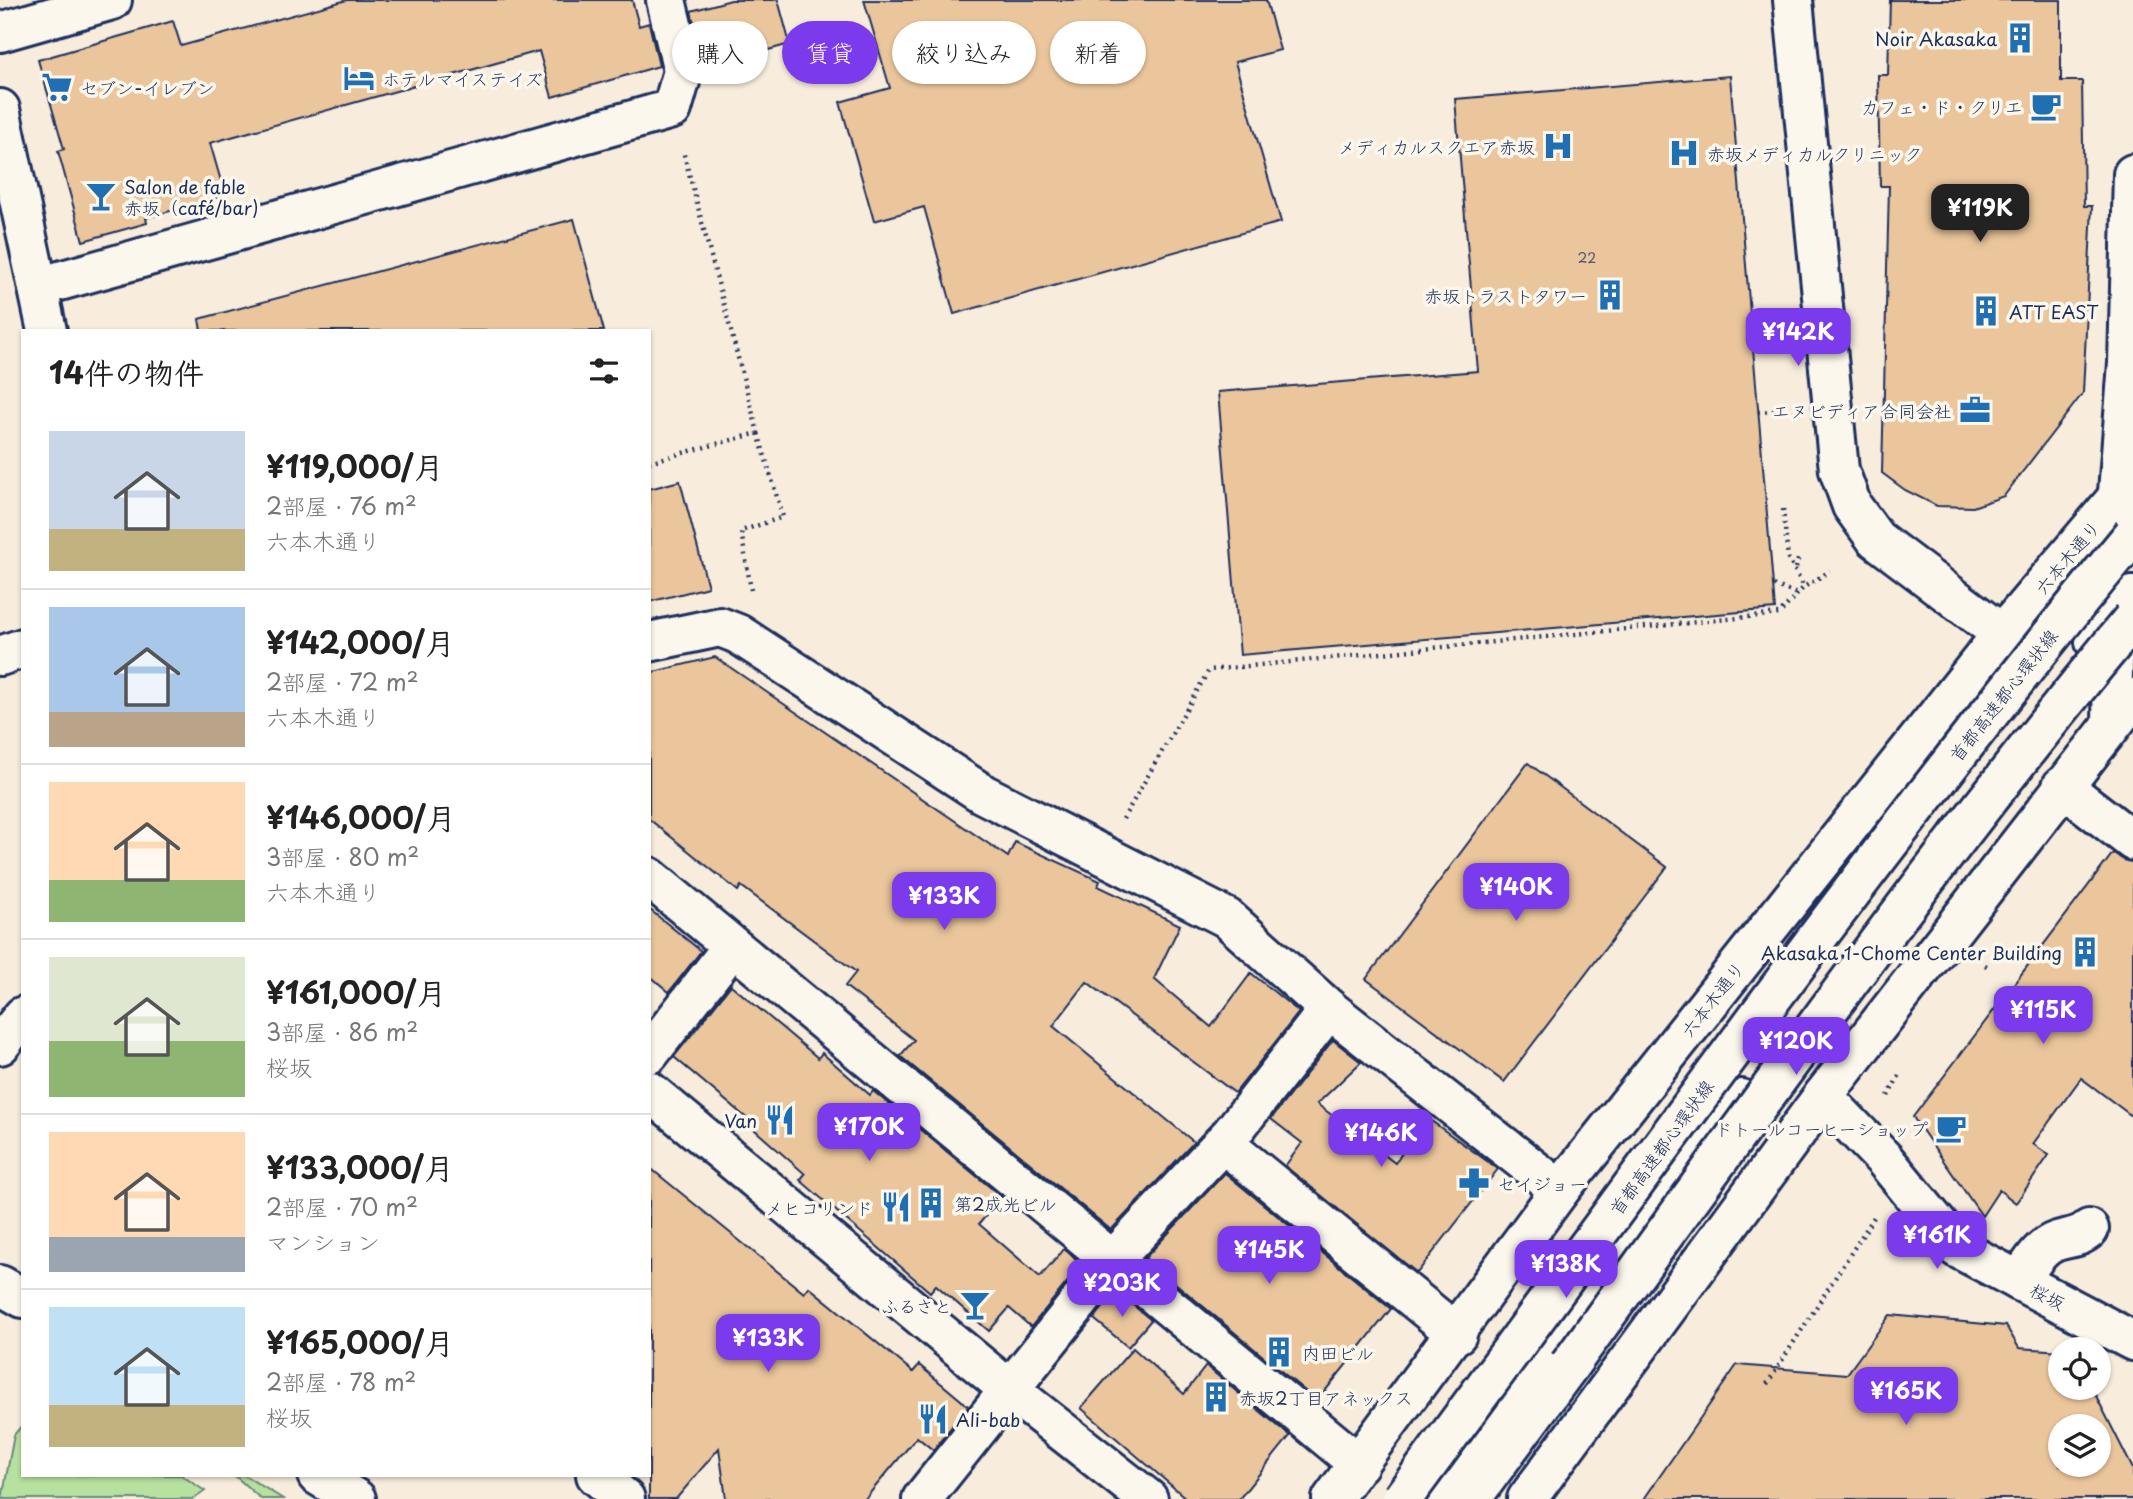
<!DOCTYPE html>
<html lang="ja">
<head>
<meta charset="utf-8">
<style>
	:root { --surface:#fff; --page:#f2f2f2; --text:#222; --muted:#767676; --line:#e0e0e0; --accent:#7c3aed }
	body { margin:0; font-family:"Playpen Sans","Klee One",sans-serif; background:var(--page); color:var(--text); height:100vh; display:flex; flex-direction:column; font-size:26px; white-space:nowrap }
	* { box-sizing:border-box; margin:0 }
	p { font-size:23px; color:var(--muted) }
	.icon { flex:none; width:38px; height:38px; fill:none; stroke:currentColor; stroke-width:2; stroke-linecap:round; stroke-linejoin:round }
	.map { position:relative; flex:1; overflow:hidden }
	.side { position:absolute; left:21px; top:329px; width:630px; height:1148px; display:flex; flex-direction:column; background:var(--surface); border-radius:0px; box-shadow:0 2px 5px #0004 }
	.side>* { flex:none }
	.hud { position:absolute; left:672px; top:21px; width:665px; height:63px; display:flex; gap:14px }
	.fabs { position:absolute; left:2048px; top:1337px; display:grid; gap:14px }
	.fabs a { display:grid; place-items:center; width:63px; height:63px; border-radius:50%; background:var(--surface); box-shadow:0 2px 5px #0004; font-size:35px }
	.price { position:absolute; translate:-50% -60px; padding:0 16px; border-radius:14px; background:var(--accent); color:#fff; font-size:23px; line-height:46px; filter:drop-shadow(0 2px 4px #0008) }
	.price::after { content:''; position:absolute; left:50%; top:42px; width:21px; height:16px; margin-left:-10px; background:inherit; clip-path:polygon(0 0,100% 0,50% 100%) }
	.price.current { background:#222; color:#fff }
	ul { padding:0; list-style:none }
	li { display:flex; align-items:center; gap:21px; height:175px; padding:0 28px }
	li+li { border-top:2px solid var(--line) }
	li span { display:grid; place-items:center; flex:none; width:196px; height:140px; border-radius:0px; color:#555 }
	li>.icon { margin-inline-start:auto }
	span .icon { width:84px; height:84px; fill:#fffc; stroke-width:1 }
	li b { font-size:30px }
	h2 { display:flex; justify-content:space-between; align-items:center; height:84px; padding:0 28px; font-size:30px }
	.tag { padding:0 24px; border-radius:32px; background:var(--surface); box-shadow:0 2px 5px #0004; font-size:24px; line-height:63px }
	.tag.current { background:var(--accent); color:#fff }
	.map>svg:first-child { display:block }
	.green { fill:#b7e19e; stroke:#69887e; stroke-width:2 }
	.building { fill:#ebc69c; stroke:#1b2f5e; stroke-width:2; fill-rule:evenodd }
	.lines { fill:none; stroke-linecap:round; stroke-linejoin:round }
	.minor-casing { stroke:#1b2f5e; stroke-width:44 }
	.major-casing { stroke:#1b2f5e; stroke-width:44 }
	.highway-casing { stroke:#1b2f5e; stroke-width:44 }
	.path { stroke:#1b2f5e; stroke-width:4.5; stroke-dasharray:2 5; stroke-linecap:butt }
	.minor { stroke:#fbf7ec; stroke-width:38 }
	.major { stroke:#fbf7ec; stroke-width:38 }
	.highway { stroke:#fbf7ec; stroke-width:38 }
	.highway-bridge-casing { stroke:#1b2f5e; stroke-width:44; stroke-linecap:butt }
	.highway-bridge { stroke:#fbf7ec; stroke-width:38 }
	.labels { text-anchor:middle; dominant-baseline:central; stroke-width:7; stroke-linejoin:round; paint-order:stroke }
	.number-label { font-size:14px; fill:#4f556e }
	.poi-label { font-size:18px; fill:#1b2f5e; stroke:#fbf7ec; text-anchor:end }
	.street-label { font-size:18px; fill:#1b2f5e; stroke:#fbf7ec }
</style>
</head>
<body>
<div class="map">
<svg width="2133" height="1499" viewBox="0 0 2133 1499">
	<rect width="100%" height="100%" fill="#f8eddc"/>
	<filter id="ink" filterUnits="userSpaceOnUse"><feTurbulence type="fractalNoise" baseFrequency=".0143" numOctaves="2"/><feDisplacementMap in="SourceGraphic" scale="14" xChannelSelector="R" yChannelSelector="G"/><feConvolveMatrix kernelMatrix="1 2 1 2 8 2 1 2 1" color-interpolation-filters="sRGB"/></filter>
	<g filter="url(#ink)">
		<!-- green -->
		<g class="green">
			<polygon points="23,1424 23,1475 181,1475 205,1491 194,1499 2,1499 14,1435"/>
			<polygon points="234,1475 244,1475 283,1499 261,1499"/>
		</g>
		<!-- building -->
		<g class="building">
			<polygon points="347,0 632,0 639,26 649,23 659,66 552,97 539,51 210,143 225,195 146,218 147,223 83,241 58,151 64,149 38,60 173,21 181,46"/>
			<polygon points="731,0 778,0 790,44 710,66 706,53 702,55 691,11"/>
			<polygon points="864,0 1266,0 1280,50 1235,62 1281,222 954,314 924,207 874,221 840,102 890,88"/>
			<polygon points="1890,0 2061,0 2061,81 2082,81 2084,206 2092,206 2083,393 2004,496 1973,507 1937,506 1905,490 1882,473 1889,186 1880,186 1878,75 1888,75"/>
			<polygon points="1730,76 1775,609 1240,655 1218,392 1478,371 1455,99"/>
			<polygon points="574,219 604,331 201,331 199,319"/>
			<polygon points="680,481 708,587 649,602 649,489"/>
			<polygon points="715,657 1008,857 1015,842 1100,881 1098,886 1180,925 1154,979 1211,1027 1251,973 1299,1012 1235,1093 1087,982 1053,1026 1194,1142 1111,1230 900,1056 914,1040 845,986 856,972 741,886 738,891 649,819 649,673"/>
			<polygon points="1528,763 1667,867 1504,1082 1366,979"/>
			<polygon points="2113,853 2133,862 2133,1117 2081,1078 2033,1144 2049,1155 2016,1203 1999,1190 1982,1216 1913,1117"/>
			<polygon points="649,909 701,951 669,992 649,975"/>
			<polygon points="731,985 818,1058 822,1053 870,1095 873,1091 1002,1197 979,1224 1040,1277 1064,1249 1082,1264 1031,1327 1009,1308 989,1331 936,1285 930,1292 800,1180 805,1174 755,1130 757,1127 674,1057"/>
			<polygon points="1333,1040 1361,1062 1317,1104 1395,1163 1427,1118 1498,1169 1417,1273 1285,1166 1302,1143 1271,1119"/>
			<polygon points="649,1167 804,1293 809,1287 913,1372 919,1365 968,1406 933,1450 917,1437 865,1499 726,1499 719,1448 676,1499 649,1499"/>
			<polygon points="1225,1173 1391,1309 1317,1401 1145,1258"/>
			<polygon points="1116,1291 1151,1320 1128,1347 1094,1319"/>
			<path d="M1890,1315L2006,1326L2019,1348L2060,1351V1388H2092L2133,1469V1499H1644L1737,1365L1847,1374ZM2060,1426H2098V1465H2060Z"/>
			<polygon points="1133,1348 1184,1394 1206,1366 1290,1436 1239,1499 1187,1499 1081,1408"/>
		</g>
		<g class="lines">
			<!-- minor casing -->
			<g class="minor-casing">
				<g id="minor">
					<polyline points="1793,0 1839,470 1852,506 1876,539 2002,634"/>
					<polyline points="0,32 112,0"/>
					<polyline points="0,109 47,331"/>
					<polyline points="38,287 672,109 683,71 666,0"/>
					<polyline points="2116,518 2128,363 2133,174"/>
					<polyline points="649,642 720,627 738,634 983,794 1227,918 1329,1009 1560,1190"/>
					<polyline points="0,656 23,648"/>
					<polyline points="2112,722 2114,620"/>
					<polyline points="2062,786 2133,841"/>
					<polyline points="649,877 1359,1464"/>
					<polyline points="0,1045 23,1016"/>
					<polyline points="649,1054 732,947"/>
					<polyline points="649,1091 1011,1391 1148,1499"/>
					<polyline points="1823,1096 1884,1159 1957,1248 2133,1341"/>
					<polyline points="1223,1143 1457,1334"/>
					<path d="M2019,1281C2030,1266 2039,1247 2057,1241C2069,1237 2080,1238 2089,1229"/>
					<polyline points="0,1285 23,1298"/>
					<polyline points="317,1475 356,1499"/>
					<polyline points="596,1475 625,1499"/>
					<polyline points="922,1499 1113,1260 1231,1134 1329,1009"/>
				</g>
			</g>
			<!-- major casing -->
			<g class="major-casing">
				<g id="major">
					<polyline points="2131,247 2133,250"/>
					<polyline points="2095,642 2133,596"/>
					<polyline points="1332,1499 1560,1190 2002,634 2133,479"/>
					<polyline points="1432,1499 1741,1099"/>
					<polyline points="1527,1499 1823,1096 2133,698"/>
				</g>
			</g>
			<!-- highway casing -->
			<g class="highway-casing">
				<polyline id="highway" points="1471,1499 1569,1366"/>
			</g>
			<!-- path -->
			<g class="path">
				<polyline points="1758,412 1793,410"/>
				<polyline points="649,462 758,433 683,151"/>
				<polyline points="1783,509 1788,558 1804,587"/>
				<polyline points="1796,568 1799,555"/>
				<polyline points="1774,585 1797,594"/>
				<polyline points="751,590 741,531 783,517 758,433"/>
				<polyline points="1123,819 1209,670 1779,614 1804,587 1830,571"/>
				<polyline points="1985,965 1991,968"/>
				<polyline points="1888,1096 1899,1076"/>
				<polyline points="1767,1384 1876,1214"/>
			</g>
			<!-- minor -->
			<use href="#minor" class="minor"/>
			<!-- major -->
			<use href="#major" class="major"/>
			<!-- highway -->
			<use href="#highway" class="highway"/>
			<!-- highway-bridge casing -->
			<g class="highway-bridge-casing">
				<g id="highway-bridge">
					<path d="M1569,1366C1752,1114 1933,858 2133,619"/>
					<path d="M1402,1499C1642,1175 1876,846 2133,535"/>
				</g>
			</g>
			<!-- highway-bridge -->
			<use href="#highway-bridge" class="highway-bridge"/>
		</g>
	</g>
	<!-- icons -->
	<defs>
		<g id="building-bare" transform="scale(2.415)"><path d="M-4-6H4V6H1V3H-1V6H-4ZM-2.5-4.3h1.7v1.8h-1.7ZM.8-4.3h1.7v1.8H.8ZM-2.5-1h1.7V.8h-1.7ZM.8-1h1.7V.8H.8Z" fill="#1f6fb2" stroke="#fbf7ec" stroke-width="2.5" paint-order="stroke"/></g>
		<g id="hotel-bare" transform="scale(2.415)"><path d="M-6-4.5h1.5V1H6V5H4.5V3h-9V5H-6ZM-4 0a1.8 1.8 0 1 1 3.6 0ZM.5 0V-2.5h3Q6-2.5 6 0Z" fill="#1f6fb2" stroke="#fbf7ec" stroke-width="2.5" paint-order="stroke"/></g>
		<g id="supermarket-bare" transform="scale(2.415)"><path d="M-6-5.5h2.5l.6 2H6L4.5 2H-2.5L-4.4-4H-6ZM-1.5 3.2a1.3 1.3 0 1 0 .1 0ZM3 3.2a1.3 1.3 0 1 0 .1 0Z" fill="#1f6fb2" stroke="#fbf7ec" stroke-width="2.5" paint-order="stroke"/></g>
		<g id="cafe-bare" transform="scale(2.415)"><path d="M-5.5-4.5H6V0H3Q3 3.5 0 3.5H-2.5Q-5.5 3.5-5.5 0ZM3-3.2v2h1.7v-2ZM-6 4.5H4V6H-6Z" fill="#1f6fb2" stroke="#fbf7ec" stroke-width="2.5" paint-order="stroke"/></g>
		<g id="hospital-bare" transform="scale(2.415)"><path d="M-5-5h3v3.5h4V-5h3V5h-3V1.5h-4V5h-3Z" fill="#1f6fb2" stroke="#fbf7ec" stroke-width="2.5" paint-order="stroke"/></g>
		<g id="bar-bare" transform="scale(2.415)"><path d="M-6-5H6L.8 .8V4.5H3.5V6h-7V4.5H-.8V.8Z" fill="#1f6fb2" stroke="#fbf7ec" stroke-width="2.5" paint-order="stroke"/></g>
		<g id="office-bare" transform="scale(2.415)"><path d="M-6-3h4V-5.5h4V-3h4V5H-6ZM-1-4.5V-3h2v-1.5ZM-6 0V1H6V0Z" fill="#1f6fb2" stroke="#fbf7ec" stroke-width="2.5" paint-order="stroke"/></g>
		<g id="restaurant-bare" transform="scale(2.415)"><path d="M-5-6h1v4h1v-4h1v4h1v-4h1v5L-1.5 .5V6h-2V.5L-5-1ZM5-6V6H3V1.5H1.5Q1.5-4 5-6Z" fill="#1f6fb2" stroke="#fbf7ec" stroke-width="2.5" paint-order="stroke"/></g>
		<g id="pharmacy-bare" transform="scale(2.415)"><path d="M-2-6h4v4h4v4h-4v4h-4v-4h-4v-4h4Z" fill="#1f6fb2" stroke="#fbf7ec" stroke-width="2.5" paint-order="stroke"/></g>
	</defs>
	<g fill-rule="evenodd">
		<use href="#building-bare" x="2020" y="38"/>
		<use href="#hotel-bare" x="359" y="78"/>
		<use href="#supermarket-bare" x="57" y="87"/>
		<use href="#cafe-bare" x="2046" y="106"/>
		<use href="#hospital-bare" x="1558" y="146"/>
		<use href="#hospital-bare" x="1684" y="153"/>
		<use href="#bar-bare" x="101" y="196"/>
		<use href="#building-bare" x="1610" y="295"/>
		<use href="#building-bare" x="1986" y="311"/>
		<use href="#office-bare" x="1975" y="410"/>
		<use href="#building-bare" x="2085" y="952"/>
		<use href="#restaurant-bare" x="780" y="1120"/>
		<use href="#cafe-bare" x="1951" y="1128"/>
		<use href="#pharmacy-bare" x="1474" y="1183"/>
		<use href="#building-bare" x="931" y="1203"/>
		<use href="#restaurant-bare" x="896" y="1207"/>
		<use href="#bar-bare" x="975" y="1305"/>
		<use href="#building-bare" x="1279" y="1352"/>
		<use href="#building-bare" x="1216" y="1397"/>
		<use href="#restaurant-bare" x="933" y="1419"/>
	</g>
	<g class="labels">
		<!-- number labels -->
		<g class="number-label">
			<text x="1587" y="257">22</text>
		</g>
		<!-- poi labels -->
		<g class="poi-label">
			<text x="1997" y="38">Noir Akasaka</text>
			<text x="382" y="78" text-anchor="start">ホテルマイステイズ</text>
			<text x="80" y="87" text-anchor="start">セブン-イレブン</text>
			<text x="2023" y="106">カフェ・ド・クリエ</text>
			<text x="1535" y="146">メディカルスクエア赤坂</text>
			<text x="1707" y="153" text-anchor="start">赤坂メディカルクリニック</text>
			<text x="124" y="186" text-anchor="start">Salon de fable<tspan x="124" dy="21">赤坂（café/bar)</tspan></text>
			<text x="1587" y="295">赤坂トラストタワー</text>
			<text x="2009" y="311" text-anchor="start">ATT EAST</text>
			<text x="1952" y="410">エヌビディア合同会社</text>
			<text x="2062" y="952">Akasaka 1-Chome Center Building</text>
			<text x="757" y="1120">Van</text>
			<text x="1928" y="1128">ドトールコーヒーショップ</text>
			<text x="1497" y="1183" text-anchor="start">セイジョー</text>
			<text x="954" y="1203" text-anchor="start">第2成光ビル</text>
			<text x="873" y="1207">メヒコリンド</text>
			<text x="952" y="1305">ふるさと</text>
			<text x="1302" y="1352" text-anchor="start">内田ビル</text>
			<text x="1239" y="1397" text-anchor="start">赤坂2丁目アネックス</text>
			<text x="956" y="1419" text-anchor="start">Ali-bab</text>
		</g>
		<!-- street labels -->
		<g class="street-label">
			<text transform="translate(2067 557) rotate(-50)">六本木通り</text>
			<text transform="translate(2003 695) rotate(-52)">首都高速都心環状線</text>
			<text transform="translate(1712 999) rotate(-52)">六本木通り</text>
			<text transform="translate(1661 1147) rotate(-54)">首都高速都心環状線</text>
			<text transform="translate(2048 1296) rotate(28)">桜坂</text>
		</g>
	</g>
</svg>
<div class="fabs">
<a><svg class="icon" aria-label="locate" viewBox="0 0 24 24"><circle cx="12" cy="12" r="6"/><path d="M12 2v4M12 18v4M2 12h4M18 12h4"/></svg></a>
<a><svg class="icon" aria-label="layers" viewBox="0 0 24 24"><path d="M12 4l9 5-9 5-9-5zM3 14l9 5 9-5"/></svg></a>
</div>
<b class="price current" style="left:1980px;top:244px">¥119K</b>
<b class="price" style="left:1798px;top:368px">¥142K</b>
<b class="price" style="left:1516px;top:923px">¥140K</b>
<b class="price" style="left:944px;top:932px">¥133K</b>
<b class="price" style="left:2043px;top:1046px">¥115K</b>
<b class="price" style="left:1796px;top:1077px">¥120K</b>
<b class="price" style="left:869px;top:1163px">¥170K</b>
<b class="price" style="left:1381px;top:1169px">¥146K</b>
<b class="price" style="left:1937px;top:1271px">¥161K</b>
<b class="price" style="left:1269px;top:1286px">¥145K</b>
<b class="price" style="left:1566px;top:1300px">¥138K</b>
<b class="price" style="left:1122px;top:1319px">¥203K</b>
<b class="price" style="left:768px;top:1374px">¥133K</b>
<b class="price" style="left:1906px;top:1427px">¥165K</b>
<div class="hud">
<a class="tag">購入</a>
<a class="tag current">賃貸</a>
<a class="tag">絞り込み</a>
<a class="tag">新着</a>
</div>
<section class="side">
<h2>14件の物件<svg class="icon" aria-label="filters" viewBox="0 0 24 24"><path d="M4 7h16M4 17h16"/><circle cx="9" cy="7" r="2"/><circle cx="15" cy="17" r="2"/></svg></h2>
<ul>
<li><span style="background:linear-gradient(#c9d6e8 70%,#c2b280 0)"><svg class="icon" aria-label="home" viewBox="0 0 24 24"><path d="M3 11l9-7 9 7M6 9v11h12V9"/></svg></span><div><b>¥119,000/月</b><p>2部屋 · 76 m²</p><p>六本木通り</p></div></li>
<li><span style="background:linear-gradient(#a9c7e8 75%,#b9a48a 0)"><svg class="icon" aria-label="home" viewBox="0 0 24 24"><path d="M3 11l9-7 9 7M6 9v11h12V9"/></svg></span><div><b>¥142,000/月</b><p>2部屋 · 72 m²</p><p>六本木通り</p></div></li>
<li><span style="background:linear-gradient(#ffd9b3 70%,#8fb573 0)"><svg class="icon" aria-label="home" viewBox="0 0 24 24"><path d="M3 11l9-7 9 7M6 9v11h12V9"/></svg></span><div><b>¥146,000/月</b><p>3部屋 · 80 m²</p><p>六本木通り</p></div></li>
<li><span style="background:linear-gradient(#dfe7d0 60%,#8fb573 0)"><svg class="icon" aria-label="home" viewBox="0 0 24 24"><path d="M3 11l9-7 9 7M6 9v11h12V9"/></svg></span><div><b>¥161,000/月</b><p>3部屋 · 86 m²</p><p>桜坂</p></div></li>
<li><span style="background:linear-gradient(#ffd9b3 75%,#9aa5b1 0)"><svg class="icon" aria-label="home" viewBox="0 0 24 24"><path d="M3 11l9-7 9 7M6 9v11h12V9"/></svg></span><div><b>¥133,000/月</b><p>2部屋 · 70 m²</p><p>マンション</p></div></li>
<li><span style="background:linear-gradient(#bfe0f5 70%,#c2b280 0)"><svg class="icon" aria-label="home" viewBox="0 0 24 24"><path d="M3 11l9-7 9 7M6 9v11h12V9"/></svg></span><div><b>¥165,000/月</b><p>2部屋 · 78 m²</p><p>桜坂</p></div></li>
</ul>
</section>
</div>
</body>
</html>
